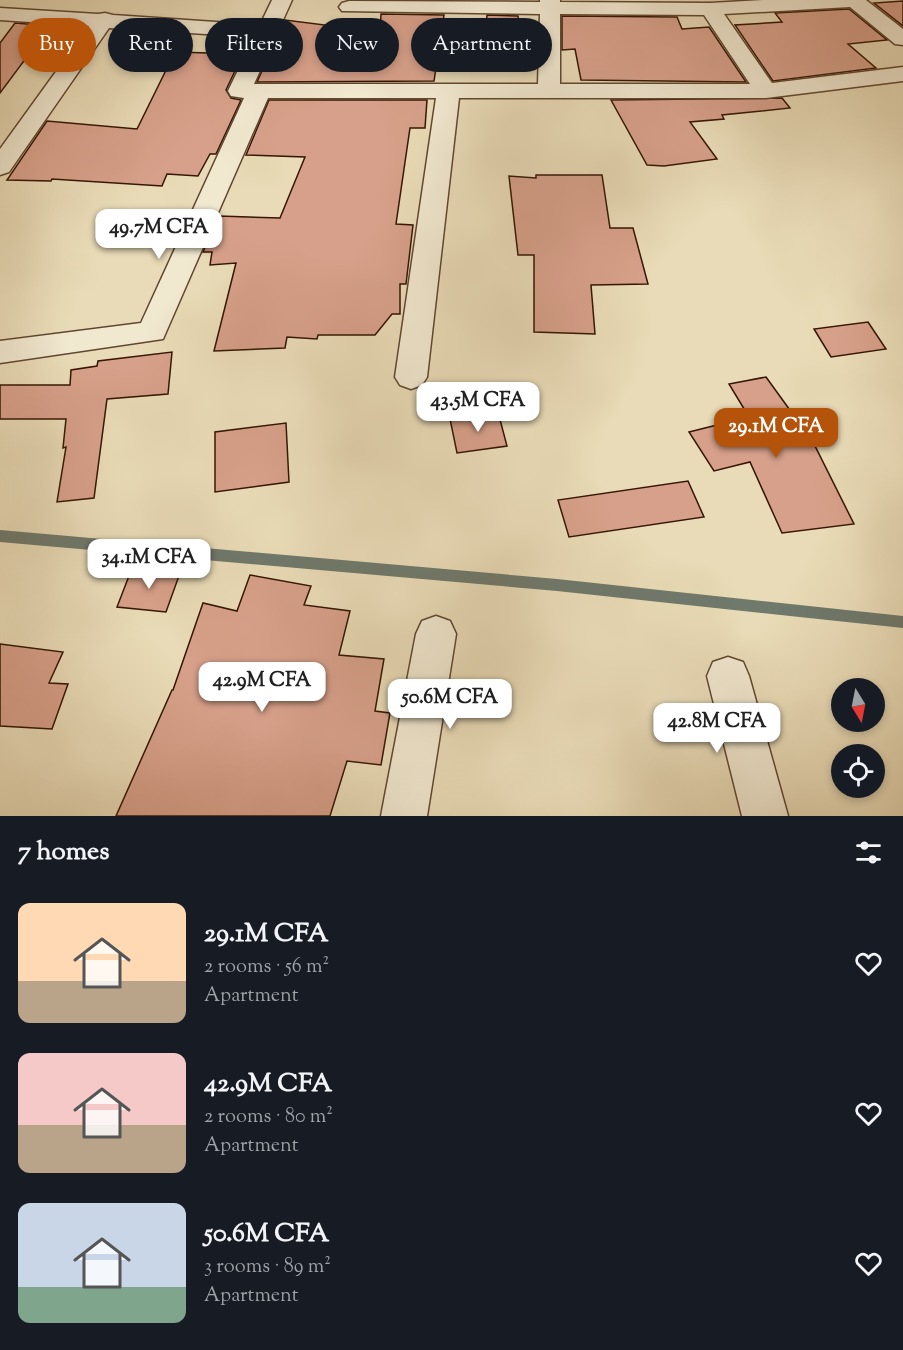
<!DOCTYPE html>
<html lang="en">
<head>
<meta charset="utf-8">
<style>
	:root { --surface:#171b24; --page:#20242c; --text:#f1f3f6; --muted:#9ea1a6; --accent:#b45309 }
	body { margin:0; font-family:"Sorts Mill Goudy",serif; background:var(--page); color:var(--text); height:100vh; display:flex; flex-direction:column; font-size:22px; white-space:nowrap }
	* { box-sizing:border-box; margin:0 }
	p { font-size:20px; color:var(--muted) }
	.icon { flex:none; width:33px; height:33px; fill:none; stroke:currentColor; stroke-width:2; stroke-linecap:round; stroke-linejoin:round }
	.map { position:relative; height:816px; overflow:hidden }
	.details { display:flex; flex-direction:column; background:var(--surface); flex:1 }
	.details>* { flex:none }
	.banner { position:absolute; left:18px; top:18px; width:600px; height:54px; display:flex; gap:12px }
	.needle { width:39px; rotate:170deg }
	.fabs { position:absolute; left:831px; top:678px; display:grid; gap:12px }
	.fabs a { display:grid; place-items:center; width:54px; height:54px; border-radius:50%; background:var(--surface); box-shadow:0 3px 9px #0003; font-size:30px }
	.price { position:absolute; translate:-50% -51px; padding:0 14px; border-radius:12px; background:#fff; color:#222; font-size:20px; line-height:39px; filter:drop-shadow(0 2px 3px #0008) }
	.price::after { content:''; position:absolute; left:50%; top:36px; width:18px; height:14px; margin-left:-9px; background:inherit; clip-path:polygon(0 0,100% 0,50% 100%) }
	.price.on { background:var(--accent); color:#fff }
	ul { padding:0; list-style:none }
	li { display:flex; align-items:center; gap:18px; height:150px; padding:0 18px }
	li span { display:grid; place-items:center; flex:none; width:168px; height:120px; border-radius:12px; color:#555 }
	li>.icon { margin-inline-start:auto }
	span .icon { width:72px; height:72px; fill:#fffc; stroke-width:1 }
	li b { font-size:26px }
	h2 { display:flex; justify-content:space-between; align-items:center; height:72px; padding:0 18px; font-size:26px }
	.pill { padding:0 21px; border-radius:27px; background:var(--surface); box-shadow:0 3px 9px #0003; font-size:21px; line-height:54px }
	.pill.on { background:var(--accent); color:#fff }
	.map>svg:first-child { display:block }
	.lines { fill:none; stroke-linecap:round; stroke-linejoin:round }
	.stream { fill:#6f796c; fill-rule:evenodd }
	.building { fill:#d7a08a; stroke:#341602; stroke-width:1.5 }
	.street-casing { stroke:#61472f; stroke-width:3 }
	.street { fill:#f1e8d0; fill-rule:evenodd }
</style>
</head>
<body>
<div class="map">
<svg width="903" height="816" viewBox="0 0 903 816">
	<rect width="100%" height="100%" fill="#e9dbb7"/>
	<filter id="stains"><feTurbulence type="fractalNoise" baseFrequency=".00333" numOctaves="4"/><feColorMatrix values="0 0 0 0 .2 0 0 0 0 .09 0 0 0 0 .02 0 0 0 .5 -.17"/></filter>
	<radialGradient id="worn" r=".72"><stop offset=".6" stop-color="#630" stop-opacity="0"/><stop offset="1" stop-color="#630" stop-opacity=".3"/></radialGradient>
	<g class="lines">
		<!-- stream -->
		<polygon class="stream" points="0,530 557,579 903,616 903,628 557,591 0,542"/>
	</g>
	<!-- building -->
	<g class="building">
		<polygon points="903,1 903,26 874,3"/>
		<polygon points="849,9 887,40 848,44 876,68 773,81 735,25 782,22 775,13"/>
		<polygon points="381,14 444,15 434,81 257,82 285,20 380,32"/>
		<polygon points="487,15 518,16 521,41 485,42"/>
		<polygon points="562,16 677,17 682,29 709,27 746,82 581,80 575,49 562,50"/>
		<polygon points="15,23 50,26 0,93 0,43"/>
		<polygon points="175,52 243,54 226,90 231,98 241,100 216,154 210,154 198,176 167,174 162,186 52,179 51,181 7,180 47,121 137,129"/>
		<polygon points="782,98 790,108 722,115 724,119 690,122 717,159 664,166 647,165 611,100"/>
		<polygon points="269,100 427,100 425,128 410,128 396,224 413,225 406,284 400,284 400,314 392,314 375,335 318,335 317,339 287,337 285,348 214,351 236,263 210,265 212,252 203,252 219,216 280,218 305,157 246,155"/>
		<polygon points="536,175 602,175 610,228 633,228 648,284 591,285 595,334 534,332 534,255 518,255 509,176 536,178"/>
		<polygon points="868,322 886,349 831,357 814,329"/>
		<polygon points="172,352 168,394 107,399 94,498 57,502 66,447 63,448 66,419 0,419 0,385 70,385 71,370 97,366 98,361"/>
		<polygon points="766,377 813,442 854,524 782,533 750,462 714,471 689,432 749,417 729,384"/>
		<polygon points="498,412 507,446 457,453 450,419"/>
		<polygon points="286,423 289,482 215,492 215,432"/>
		<polygon points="688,481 704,517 569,537 558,500"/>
		<polygon points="132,568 180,573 166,612 117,607"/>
		<polygon points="250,575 311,586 304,605 350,611 339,655 384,659 375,711 390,713 381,765 347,761 330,816 116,816 172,690 173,690 203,603 237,611"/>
		<polygon points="0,644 63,652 49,683 68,684 52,729 0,726"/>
	</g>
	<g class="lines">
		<!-- street casing -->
		<g class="street-casing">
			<g id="street">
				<path d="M272,0H292L254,84H538L540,14L342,11L339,7L342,3L349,1L540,2V0H560V2L710,3L763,0H866L903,29V45L895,44L850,7L724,14L772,83L903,67V81L766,98H459L427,377L422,385L411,389L400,385L395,377L436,98H268L163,339L0,363V341L141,323L244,98L231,96L228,91L254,37L109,28L9,172L0,175V149L89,26L0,20V8L98,14L105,13L113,15L260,25ZM560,14L704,15L750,84H560Z"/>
				<polygon points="436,616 450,621 456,634 427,816 381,816 416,634 422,621"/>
				<polygon points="728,657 743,662 749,676 788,816 742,816 707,676 713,662"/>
			</g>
		</g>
		<!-- street -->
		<use href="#street" class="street"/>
	</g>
	<rect width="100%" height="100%" filter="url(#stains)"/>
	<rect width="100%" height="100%" fill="url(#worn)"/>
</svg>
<div class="fabs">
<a><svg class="needle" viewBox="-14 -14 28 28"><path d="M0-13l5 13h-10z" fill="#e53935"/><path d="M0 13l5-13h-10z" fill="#9ea1a6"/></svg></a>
<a><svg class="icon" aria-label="locate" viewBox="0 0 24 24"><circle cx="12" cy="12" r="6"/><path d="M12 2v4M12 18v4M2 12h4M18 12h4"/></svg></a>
</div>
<b class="price" style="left:159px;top:260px">49.7M CFA</b>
<b class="price" style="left:478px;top:433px">43.5M CFA</b>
<b class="price on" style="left:776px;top:459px">29.1M CFA</b>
<b class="price" style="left:149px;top:590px">34.1M CFA</b>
<b class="price" style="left:262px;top:713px">42.9M CFA</b>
<b class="price" style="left:450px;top:730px">50.6M CFA</b>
<b class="price" style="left:717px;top:754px">42.8M CFA</b>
<div class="banner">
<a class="pill on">Buy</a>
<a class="pill">Rent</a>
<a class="pill">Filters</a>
<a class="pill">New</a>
<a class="pill">Apartment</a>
</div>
</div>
<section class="details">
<h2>7 homes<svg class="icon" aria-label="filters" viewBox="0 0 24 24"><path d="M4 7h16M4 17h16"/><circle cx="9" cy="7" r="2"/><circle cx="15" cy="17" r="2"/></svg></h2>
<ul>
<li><span style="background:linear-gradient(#ffd9b3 65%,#b9a48a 0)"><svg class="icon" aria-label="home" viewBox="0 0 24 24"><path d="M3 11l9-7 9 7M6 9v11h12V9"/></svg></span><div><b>29.1M CFA</b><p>2 rooms · 56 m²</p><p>Apartment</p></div><svg class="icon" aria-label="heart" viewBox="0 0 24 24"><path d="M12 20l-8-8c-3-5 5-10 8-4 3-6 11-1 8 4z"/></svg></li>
<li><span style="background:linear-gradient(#f6c9c9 60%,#b9a48a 0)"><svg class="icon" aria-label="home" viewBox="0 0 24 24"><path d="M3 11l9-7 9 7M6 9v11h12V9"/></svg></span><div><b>42.9M CFA</b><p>2 rooms · 80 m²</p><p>Apartment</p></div><svg class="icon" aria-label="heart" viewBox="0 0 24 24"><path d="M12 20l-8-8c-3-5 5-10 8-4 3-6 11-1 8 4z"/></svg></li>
<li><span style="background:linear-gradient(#c9d6e8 70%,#7fa58c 0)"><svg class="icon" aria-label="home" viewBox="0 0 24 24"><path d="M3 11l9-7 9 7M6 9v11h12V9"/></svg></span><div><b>50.6M CFA</b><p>3 rooms · 89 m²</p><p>Apartment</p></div><svg class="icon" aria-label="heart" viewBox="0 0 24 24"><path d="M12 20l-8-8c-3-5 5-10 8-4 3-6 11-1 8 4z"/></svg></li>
</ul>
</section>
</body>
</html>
